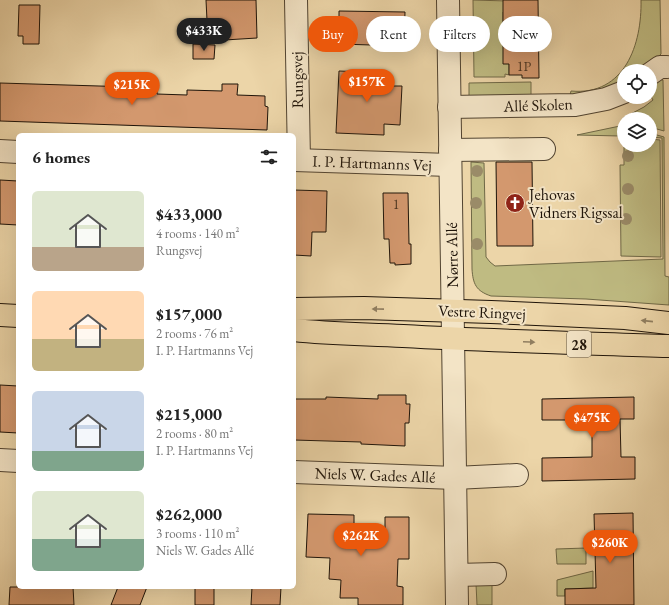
<!DOCTYPE html>
<html lang="en">
<head>
<meta charset="utf-8">
<style>
	:root { --surface:#fff; --page:#f6f6f6; --text:#222; --muted:#767676; --accent:#ea580c }
	body { margin:0; font-family:"EB Garamond",serif; background:var(--page); color:var(--text); height:100vh; display:flex; flex-direction:column; font-size:15px; white-space:nowrap }
	* { box-sizing:border-box; margin:0 }
	p { font-size:13px; color:var(--muted) }
	.icon { flex:none; width:22px; height:22px; fill:none; stroke:currentColor; stroke-width:2; stroke-linecap:round; stroke-linejoin:round }
	.map { position:relative; flex:1; overflow:hidden }
	.drawer { position:absolute; left:16px; top:133px; width:280px; height:456px; display:flex; flex-direction:column; background:var(--surface); border-radius:6px; box-shadow:0 4px 16px #0002 }
	.drawer>* { flex:none }
	.banner { position:absolute; left:308px; top:16px; width:301px; height:36px; display:flex; gap:8px }
	.buttons { position:absolute; left:617px; top:64px; display:grid; gap:8px }
	.buttons a { display:grid; place-items:center; width:40px; height:40px; border-radius:50%; background:var(--surface); box-shadow:0 4px 16px #0002; font-size:20px }
	.price { position:absolute; translate:-50% -34px; padding:0 9px; border-radius:14px; background:var(--accent); color:#fff; font-size:13px; line-height:26px; filter:drop-shadow(0 1px 2px #0008) }
	.price::after { content:''; position:absolute; left:50%; top:24px; width:12px; height:9px; margin-left:-6px; background:inherit; clip-path:polygon(0 0,100% 0,50% 100%) }
	.price.current { background:#222; color:#fff }
	ul { padding:0; list-style:none }
	li { display:flex; align-items:center; gap:12px; height:100px; padding:0 16px }
	li span { display:grid; place-items:center; flex:none; width:112px; height:80px; border-radius:6px; color:#555 }
	li>.icon { margin-inline-start:auto }
	span .icon { width:48px; height:48px; fill:#fffc; stroke-width:1 }
	li b { font-size:17px }
	h2 { display:flex; justify-content:space-between; align-items:center; height:48px; padding:0 16px; font-size:17px }
	.tag { padding:0 14px; border-radius:18px; background:var(--surface); box-shadow:0 4px 16px #0002; font-size:14px; line-height:36px }
	.tag.current { background:var(--accent); color:#fff }
	.map>svg:first-child { display:block }
	.green { fill:#bfbb82; stroke:#6f6846 }
	.building { fill:#d3986e; stroke:#1f1409 }
	.lines { fill:none; stroke-linecap:round; stroke-linejoin:round }
	.minor-casing { stroke:#524431; stroke-width:24 }
	.major-casing { stroke:#1f1409; stroke-width:24 }
	.minor { stroke:#f3e4c6; stroke-width:22 }
	.major { stroke:#ecd5a8; stroke-width:22 }
	.tree { fill:#9a8b68 }
	.oneway { fill:#907e60 }
	.labels { text-anchor:middle; dominant-baseline:central; stroke-width:4; stroke-linejoin:round; paint-order:stroke }
	.number-label { font-size:14px; fill:#4c3522 }
	.shield { fill:#f3e4c6; stroke:#5f5242; stroke-width:1 }
	.shield-label { font-size:15px; font-weight:bold; fill:#1f1409 }
	.street-label { font-size:16px; fill:#1f1409; stroke:#f3e4c6 }
	.poi-label { font-size:16px; fill:#1f1409; stroke:#f3e4c6; text-anchor:start }
</style>
</head>
<body>
<div class="map">
<svg width="669" height="605" viewBox="0 0 669 605">
	<rect width="100%" height="100%" fill="#ecd5a8"/>
	<filter id="stains"><feTurbulence type="fractalNoise" baseFrequency=".005" numOctaves="4"/><feColorMatrix values="0 0 0 0 .2 0 0 0 0 .09 0 0 0 0 .02 0 0 0 .5 -.17"/></filter>
	<radialGradient id="worn" r=".72"><stop offset=".6" stop-color="#630" stop-opacity="0"/><stop offset="1" stop-color="#630" stop-opacity=".3"/></radialGradient>
	<!-- green -->
	<g class="green">
		<polygon points="473,0 508,1 509,12 503,12 503,22 509,22 509,75 505,74 505,77 474,77"/>
		<path d="M641,0H660L661,54L644,71H624V83L614,87L570,95L571,91C625,96 642,44 641,0Z"/>
		<path d="M654,78L663,80L664,131L650,127V119H624L623,118L644,107L653,100C648,93 649,85 654,78Z"/>
		<polygon points="531,82 531,96 469,98 469,83"/>
		<polygon points="620,126 620,136 577,135"/>
		<path d="M650,133L664,137L665,276L669,277V305L586,299L491,296C476,291 473,284 472,269L471,162L484,163L486,257L490,262L495,266L663,259L662,138L650,137Z"/>
		<polygon points="624,138 624,145 650,145 650,139 660,140 661,257 621,256 620,165 624,165"/>
		<polygon points="586,548 586,564 557,564 556,549"/>
		<polygon points="593,571 593,588 565,589 565,596 557,596 557,580"/>
		<polygon points="476,584 492,584 492,605 477,605"/>
	</g>
	<!-- building -->
	<g class="building">
		<polygon points="206,0 256,0 257,38 208,41"/>
		<polygon points="503,0 538,0 539,78 522,78 522,75 509,75 509,64 503,64"/>
		<polygon points="19,5 40,5 39,44 23,44 23,36 18,36"/>
		<polygon points="339,11 405,12 404,46 339,44"/>
		<polygon points="193,44 215,45 214,59 193,59"/>
		<polygon points="339,71 390,73 390,86 402,86 400,125 384,124 384,135 336,133"/>
		<polygon points="132,81 157,82 157,94 187,95 187,90 222,91 222,84 238,84 237,95 265,96 265,106 268,107 267,130 0,121 0,83 132,87"/>
		<polygon points="496,162 532,162 533,246 497,246"/>
		<polygon points="0,180 18,181 18,225 0,224"/>
		<polygon points="294,190 327,191 326,232 312,232 311,256 294,255"/>
		<polygon points="383,193 408,193 409,244 411,244 411,264 395,265 395,263 390,263 389,239 384,239"/>
		<polygon points="0,385 18,386 18,433 0,432"/>
		<polygon points="378,395 406,395 406,404 410,404 409,423 405,423 405,446 361,444 361,442 294,440 294,399 326,399 326,397 378,399"/>
		<polygon points="634,397 634,419 620,419 621,457 635,457 635,479 542,481 542,458 592,457 592,420 542,420 542,399"/>
		<polygon points="633,513 634,605 565,605 565,589 596,588 594,514"/>
		<polygon points="308,514 354,515 354,535 385,535 385,517 409,517 409,559 398,559 397,586 403,587 403,605 358,605 358,598 340,598 341,580 329,579 330,558 306,557"/>
		<polygon points="10,587 73,587 74,605 9,605"/>
		<polygon points="118,587 147,587 140,605 111,605"/>
		<polygon points="252,587 281,587 280,605 251,605"/>
		<rect x="195" y="588" width="19" height="17"/>
	</g>
	<g class="lines">
		<!-- minor casing -->
		<g class="minor-casing">
			<g id="minor">
				<polyline points="296,0 299,160"/>
				<polyline points="448,0 457,605"/>
				<polyline points="650,74 660,67 667,67"/>
				<polyline points="449,107 575,105 606,99 624,92"/>
				<polyline points="450,150 544,149"/>
				<polyline points="0,151 18,152"/>
				<polyline points="294,160 450,165"/>
				<polyline points="0,460 18,461"/>
				<polyline points="294,472 455,478 517,475"/>
				<polyline points="457,575 495,574"/>
			</g>
		</g>
		<!-- major casing -->
		<g class="major-casing">
			<g id="major">
				<polyline points="294,309 364,308 491,312 625,318 669,323"/>
				<polyline points="0,315 18,316"/>
				<path d="M294,330C330,334 366,334 403,336C492,341 580,343 669,346"/>
			</g>
		</g>
		<!-- minor -->
		<use href="#minor" class="minor"/>
		<!-- major -->
		<use href="#major" class="major"/>
	</g>
	<!-- trees -->
	<g class="tree">
		<circle cx="628" cy="156" r="6"/>
		<circle cx="477" cy="171" r="6"/>
		<circle cx="628" cy="189" r="6"/>
		<circle cx="476" cy="203" r="6"/>
		<circle cx="626" cy="219" r="6"/>
		<circle cx="477" cy="244" r="6"/>
	</g>
	<!-- one-way arrows -->
	<defs><path id="oneway-solid" d="M-6-.8H1V-3.2L6.5 0L1 3.2V.8H-6Z"/></defs>
	<g class="oneway">
		<use href="#oneway-solid" transform="translate(378 309) rotate(-179)"/>
		<use href="#oneway-solid" transform="translate(647 321) rotate(-174)"/>
		<use href="#oneway-solid" transform="translate(529 342) rotate(2)"/>
	</g>
	<!-- icons -->
	<defs>
		<g id="church-disc" transform="scale(1)"><circle r="9.5" fill="#8f2418" stroke="#f3e4c6"/><path d="M-1.2-6h2.4v3.5h3.3v2.4h-3.3V6h-2.4V-.1h-3.3v-2.4h3.3Z" fill="#fff"/></g>
	</defs>
	<g fill-rule="evenodd">
		<use href="#church-disc" x="515" y="203"/>
	</g>
	<g class="labels">
		<!-- number labels -->
		<g class="number-label">
			<text x="524" y="66">1P</text>
			<text x="396" y="204">1</text>
		</g>
		<!-- shield labels -->
		<rect class="shield" x="567" y="331" width="24" height="26" rx="3"/>
		<g class="shield-label">
			<text x="579" y="344">28</text>
		</g>
		<!-- street labels -->
		<g class="street-label">
			<text transform="translate(297 80) rotate(-91)">Rungsvej</text>
			<text transform="translate(538 105) rotate(-2)">Allé Skolen</text>
			<text transform="translate(372 163) rotate(2)">I. P. Hartmanns Vej</text>
			<text transform="translate(452 255) rotate(-91)">Nørre Allé</text>
			<text transform="translate(482 312) rotate(2)">Vestre Ringvej</text>
			<text transform="translate(375 475) rotate(2)">Niels W. Gades Allé</text>
		</g>
		<!-- poi labels -->
		<g class="poi-label">
			<text x="529" y="194">Jehovas<tspan x="529" dy="18">Vidners Rigssal</tspan></text>
		</g>
	</g>
	<rect width="100%" height="100%" filter="url(#stains)"/>
	<rect width="100%" height="100%" fill="url(#worn)"/>
</svg>
<div class="buttons">
<a><svg class="icon" aria-label="locate" viewBox="0 0 24 24"><circle cx="12" cy="12" r="6"/><path d="M12 2v4M12 18v4M2 12h4M18 12h4"/></svg></a>
<a><svg class="icon" aria-label="layers" viewBox="0 0 24 24"><path d="M12 4l9 5-9 5-9-5zM3 14l9 5 9-5"/></svg></a>
</div>
<b class="price current" style="left:204px;top:52px">$433K</b>
<b class="price" style="left:367px;top:103px">$157K</b>
<b class="price" style="left:132px;top:106px">$215K</b>
<b class="price" style="left:592px;top:439px">$475K</b>
<b class="price" style="left:361px;top:557px">$262K</b>
<b class="price" style="left:610px;top:564px">$260K</b>
<div class="banner">
<a class="tag current">Buy</a>
<a class="tag">Rent</a>
<a class="tag">Filters</a>
<a class="tag">New</a>
</div>
<section class="drawer">
<h2>6 homes<svg class="icon" aria-label="filters" viewBox="0 0 24 24"><path d="M4 7h16M4 17h16"/><circle cx="9" cy="7" r="2"/><circle cx="15" cy="17" r="2"/></svg></h2>
<ul>
<li><span style="background:linear-gradient(#dfe7d0 70%,#b9a48a 0)"><svg class="icon" aria-label="home" viewBox="0 0 24 24"><path d="M3 11l9-7 9 7M6 9v11h12V9"/></svg></span><div><b>$433,000</b><p>4 rooms · 140 m²</p><p>Rungsvej</p></div></li>
<li><span style="background:linear-gradient(#ffd9b3 60%,#c2b280 0)"><svg class="icon" aria-label="home" viewBox="0 0 24 24"><path d="M3 11l9-7 9 7M6 9v11h12V9"/></svg></span><div><b>$157,000</b><p>2 rooms · 76 m²</p><p>I. P. Hartmanns Vej</p></div></li>
<li><span style="background:linear-gradient(#c9d6e8 75%,#7fa58c 0)"><svg class="icon" aria-label="home" viewBox="0 0 24 24"><path d="M3 11l9-7 9 7M6 9v11h12V9"/></svg></span><div><b>$215,000</b><p>2 rooms · 80 m²</p><p>I. P. Hartmanns Vej</p></div></li>
<li><span style="background:linear-gradient(#dfe7d0 60%,#7fa58c 0)"><svg class="icon" aria-label="home" viewBox="0 0 24 24"><path d="M3 11l9-7 9 7M6 9v11h12V9"/></svg></span><div><b>$262,000</b><p>3 rooms · 110 m²</p><p>Niels W. Gades Allé</p></div></li>
</ul>
</section>
</div>
</body>
</html>
